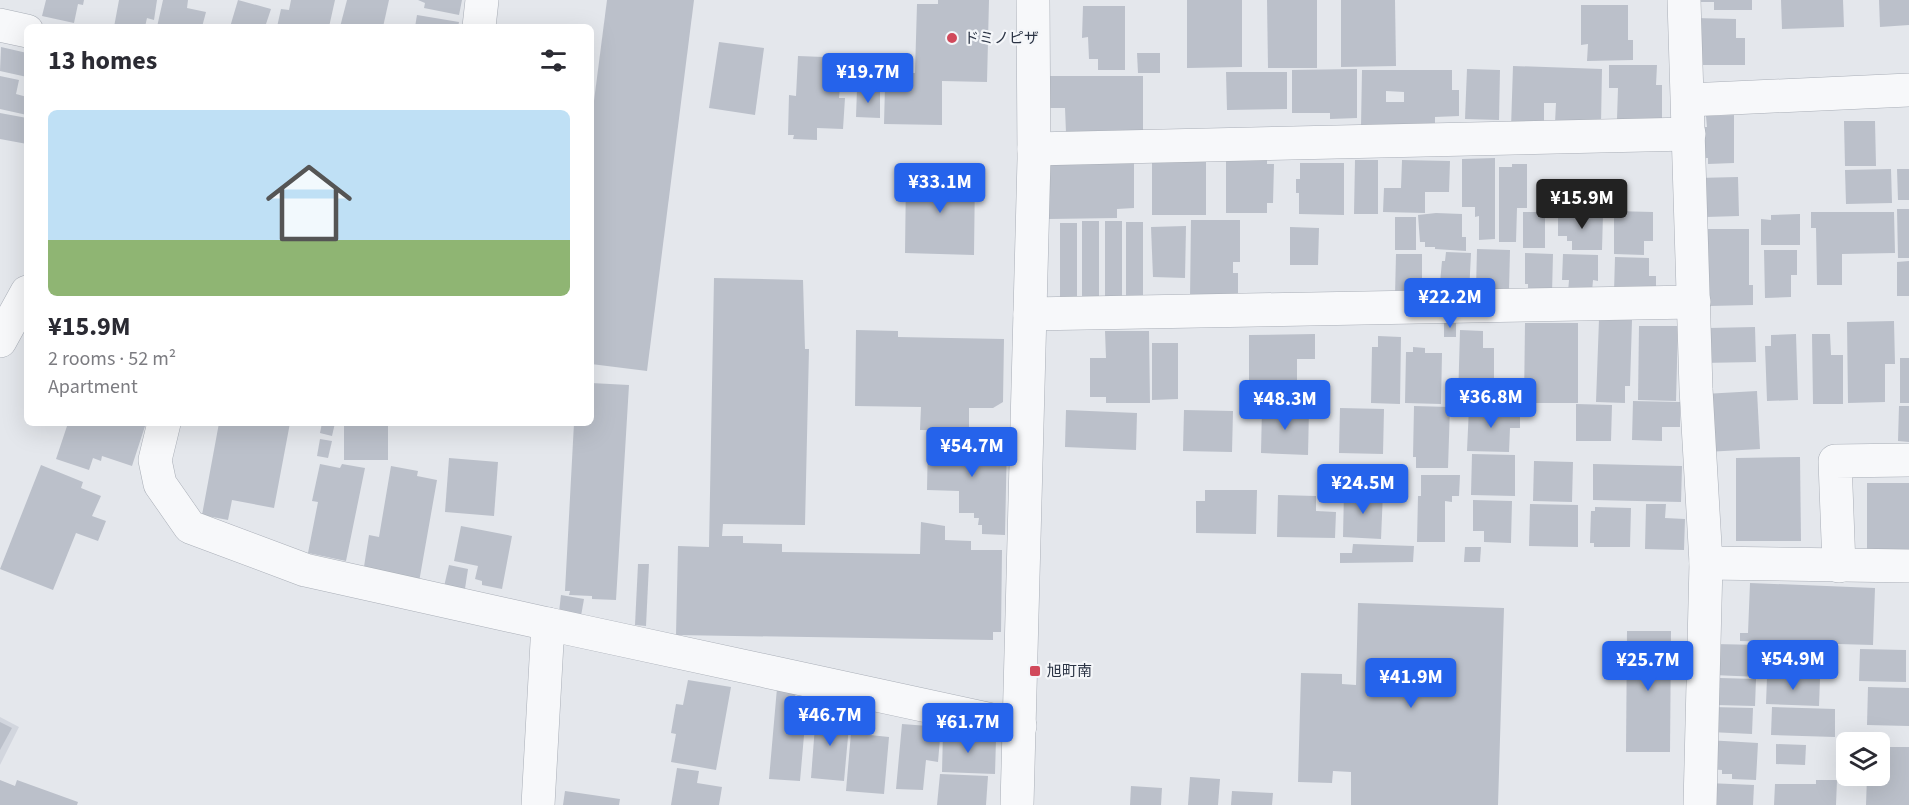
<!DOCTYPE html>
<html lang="en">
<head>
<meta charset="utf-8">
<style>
	:root { --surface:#fff; --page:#f2f2f3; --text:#2b2b33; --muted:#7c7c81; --accent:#2563eb }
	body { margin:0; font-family:"Source Sans 3","Noto Sans JP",sans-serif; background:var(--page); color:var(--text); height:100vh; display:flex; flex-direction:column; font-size:22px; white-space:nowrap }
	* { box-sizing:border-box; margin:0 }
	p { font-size:20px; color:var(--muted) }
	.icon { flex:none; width:33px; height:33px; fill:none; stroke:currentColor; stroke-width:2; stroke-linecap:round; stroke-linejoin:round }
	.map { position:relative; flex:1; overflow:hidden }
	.sheet { position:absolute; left:24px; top:24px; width:570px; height:402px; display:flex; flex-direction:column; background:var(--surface); border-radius:9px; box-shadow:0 6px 24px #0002 }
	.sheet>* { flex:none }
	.buttons { position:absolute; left:1836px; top:732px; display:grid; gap:12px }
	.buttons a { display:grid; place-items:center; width:54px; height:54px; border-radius:9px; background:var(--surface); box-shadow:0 6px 24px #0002; font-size:30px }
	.price { position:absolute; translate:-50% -51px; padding:0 14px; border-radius:6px; background:var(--accent); color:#fff; font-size:20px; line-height:39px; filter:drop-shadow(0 2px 3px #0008) }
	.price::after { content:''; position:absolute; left:50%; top:36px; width:18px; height:14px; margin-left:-9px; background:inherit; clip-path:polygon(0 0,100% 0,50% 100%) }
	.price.selected { background:#222; color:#fff }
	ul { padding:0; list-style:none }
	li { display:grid; align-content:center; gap:12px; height:318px; padding:0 24px }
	li span { display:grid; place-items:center; height:186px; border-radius:9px; color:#555 }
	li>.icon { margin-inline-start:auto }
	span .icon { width:108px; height:108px; fill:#fffc; stroke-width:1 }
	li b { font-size:26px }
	h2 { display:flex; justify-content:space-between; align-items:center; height:72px; padding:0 24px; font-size:26px }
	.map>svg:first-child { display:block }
	.built { fill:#d2d6de }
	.building { fill:#bbc0ca; fill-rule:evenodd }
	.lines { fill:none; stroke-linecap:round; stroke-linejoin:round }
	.minor-casing { stroke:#a9aeb7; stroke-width:34 }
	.tertiary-casing { stroke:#a9aeb7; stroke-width:34 }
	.minor { stroke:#f7f8fa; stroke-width:33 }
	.tertiary { stroke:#f7f8fa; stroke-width:33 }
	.poi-dot { fill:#d1495b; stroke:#f4f6f9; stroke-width:2 }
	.labels { text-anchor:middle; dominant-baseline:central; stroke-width:4.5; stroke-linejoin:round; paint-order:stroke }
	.poi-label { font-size:15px; fill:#2b3445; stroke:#f4f6f9; text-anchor:start }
</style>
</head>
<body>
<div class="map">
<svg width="1909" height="805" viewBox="0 0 1909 805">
	<rect width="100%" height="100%" fill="#e4e7ec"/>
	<!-- built -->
	<polygon class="built" points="0,717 19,727 0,765"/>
	<!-- building -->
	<g class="building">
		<polygon points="46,0 84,0 83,5 78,4 74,23 42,16"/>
		<polygon points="119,0 157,0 154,20 147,18 145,27 114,27"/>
		<polygon points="163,0 188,0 187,8 206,12 202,27 157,27"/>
		<polygon points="238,0 271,9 265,27 230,27"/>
		<polygon points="291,0 335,0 329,27 277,27 281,9 289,10"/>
		<polygon points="347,0 389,0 383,27 340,27"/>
		<polygon points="418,0 462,0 459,15 424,8 425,3"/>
		<polygon points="607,0 694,0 647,371 591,364 591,124"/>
		<polygon points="938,0 989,0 987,82 942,81 942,125 884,124 885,86 895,86 896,73 915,73 917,4 938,4"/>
		<polygon points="1187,0 1242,0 1242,67 1187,68"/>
		<polygon points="1267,0 1317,0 1317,68 1268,68"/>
		<polygon points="1341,0 1395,0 1396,66 1341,67"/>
		<polygon points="1701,0 1752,0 1752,10 1714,10 1714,2 1701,2"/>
		<polygon points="1781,0 1843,0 1844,27 1782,29"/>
		<polygon points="1879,0 1909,0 1909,25 1880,27"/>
		<polygon points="1581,5 1628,5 1628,40 1633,40 1633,60 1587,61 1588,44 1581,45"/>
		<polygon points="1083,6 1125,6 1125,70 1098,70 1098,59 1089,59 1088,37 1082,38"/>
		<polygon points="417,15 459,22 458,27 415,27"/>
		<polygon points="1694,18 1736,19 1736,38 1745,38 1745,65 1694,65"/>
		<polygon points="719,42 764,48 755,115 709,108"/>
		<polygon points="1,47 27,53 27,77 0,71"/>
		<polygon points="1137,53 1160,53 1160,73 1138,73"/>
		<polygon points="798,56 824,57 823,73 841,74 839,98 845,98 843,129 817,128 817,140 793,139 794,135 788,135 789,95 796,96"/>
		<polygon points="1609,65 1657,65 1656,85 1662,85 1662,125 1617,119 1618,88 1609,88"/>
		<polygon points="1513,66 1602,69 1601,124 1555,123 1556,103 1544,103 1544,128 1511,128"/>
		<polygon points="1357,69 1357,118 1330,119 1330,113 1292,113 1292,70"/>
		<polygon points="1467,69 1500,70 1499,120 1465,119"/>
		<path d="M1362,70H1452V90H1459V116L1435,117V127H1361ZM1386,91L1404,92V102H1386Z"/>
		<polygon points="1226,72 1287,72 1287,109 1227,110"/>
		<polygon points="0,76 19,80 16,94 27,97 27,115 0,109"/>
		<polygon points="1047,76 1143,76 1143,133 1066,133 1065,108 1048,108"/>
		<polygon points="857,89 880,90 880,118 856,117"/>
		<polygon points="0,113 27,118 27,144 0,139"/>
		<polygon points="1734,115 1734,163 1708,164 1708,158 1697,158 1697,127 1707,127 1706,116"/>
		<polygon points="1844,121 1875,121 1876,166 1845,166"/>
		<polygon points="1226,155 1267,156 1267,164 1274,164 1273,203 1267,203 1267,213 1226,213"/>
		<rect x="1152" y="158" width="54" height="57"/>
		<polygon points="1495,158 1495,239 1479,240 1479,216 1475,217 1475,207 1462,207 1462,159"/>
		<polygon points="1049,159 1134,159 1134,208 1117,209 1117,218 1049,219"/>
		<polygon points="1355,160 1378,160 1378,214 1354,214"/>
		<polygon points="1402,160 1450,161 1449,192 1425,192 1425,213 1383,212 1384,188 1401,188"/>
		<polygon points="1300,163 1344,163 1344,215 1299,214 1299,193 1296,193 1296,179 1300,179"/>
		<polygon points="1512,164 1527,164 1527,208 1517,208 1516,242 1499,242 1499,167 1512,167"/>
		<polygon points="1891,169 1892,203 1846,204 1845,170"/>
		<polygon points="1897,169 1909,169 1909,200 1898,200"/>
		<polygon points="950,172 975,173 974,255 905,253 906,175 950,176"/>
		<polygon points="1738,177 1739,216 1706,217 1697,178"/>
		<polygon points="1897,209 1909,209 1909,258 1898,258"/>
		<polygon points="1614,211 1653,212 1653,241 1644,241 1644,255 1614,254"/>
		<rect x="1523" y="212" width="22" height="36"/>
		<polygon points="1811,212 1894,212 1895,253 1842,254 1842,285 1817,285 1816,228 1811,228"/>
		<polygon points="1436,213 1462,214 1462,237 1466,237 1466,251 1435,249 1435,247 1425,247 1425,242 1420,242 1418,215"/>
		<polygon points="1558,213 1603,214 1602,250 1572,250 1572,241 1567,241 1567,236 1558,236"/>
		<polygon points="1800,214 1800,245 1761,245 1761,219 1771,220 1771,215"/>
		<rect x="1395" y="217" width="21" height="33"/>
		<polygon points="1191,220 1240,220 1240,262 1233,262 1233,273 1238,273 1238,298 1190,298"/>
		<rect x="1082" y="221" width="17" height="76"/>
		<rect x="1105" y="221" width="17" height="76"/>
		<rect x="1126" y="222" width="17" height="76"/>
		<rect x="1060" y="223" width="17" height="76"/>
		<polygon points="1186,226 1185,278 1153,277 1151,227"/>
		<polygon points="1290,227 1319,228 1318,265 1290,265"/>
		<polygon points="1704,229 1749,229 1749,285 1753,285 1753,305 1710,306"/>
		<polygon points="1477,249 1510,250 1509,290 1476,289"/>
		<polygon points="1764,250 1797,250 1797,275 1791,275 1791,297 1765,298"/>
		<polygon points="1446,252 1471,253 1469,294 1450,293 1451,283 1440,283 1442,261 1445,261"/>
		<polygon points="1525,253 1553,254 1552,294 1528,293 1528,284 1525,284"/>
		<polygon points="1396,254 1422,254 1422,296 1395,296"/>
		<polygon points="1563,254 1598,255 1598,281 1593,280 1592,292 1568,292 1569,280 1562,280"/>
		<polygon points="1615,257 1649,258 1649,276 1656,276 1656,293 1614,292"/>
		<polygon points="1909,261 1909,296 1897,296 1897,262"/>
		<polygon points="714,278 803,280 805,349 809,349 805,525 723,524 722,536 743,536 743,543 782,544 782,552 920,554 921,522 945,526 945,540 971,541 971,550 1002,550 1001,632 993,632 993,640 676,635 678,546 709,547"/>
		<polygon points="1599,319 1632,320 1630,386 1625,386 1625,403 1596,402"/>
		<rect x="1444" y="321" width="12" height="16"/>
		<polygon points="1894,321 1895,364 1885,364 1885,402 1848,403 1847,322"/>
		<polygon points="1525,323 1578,323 1578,403 1524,403"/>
		<polygon points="1639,326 1678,326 1676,401 1638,400"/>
		<polygon points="1755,327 1756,362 1701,363 1709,328"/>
		<polygon points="856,330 898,331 898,337 1004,339 1003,402 993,408 969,408 969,431 920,430 921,407 855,406"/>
		<polygon points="1460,330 1483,331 1483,348 1494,348 1494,380 1485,380 1485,402 1458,401"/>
		<polygon points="1105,331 1149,331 1150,403 1106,403 1106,397 1090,397 1090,358 1106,358"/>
		<polygon points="1315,334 1315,359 1297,359 1297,403 1249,403 1249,335"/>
		<polygon points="1796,334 1798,400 1767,401 1765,346 1771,346 1771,335"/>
		<polygon points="1812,334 1830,334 1831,355 1843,355 1843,404 1813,404"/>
		<polygon points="1378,336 1401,337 1400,404 1371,403 1372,347 1378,347"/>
		<polygon points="1152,343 1178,343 1178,399 1152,400"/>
		<polygon points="1413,347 1425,348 1425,353 1442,353 1441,404 1405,403 1406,352 1413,352"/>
		<rect x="1900" y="358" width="9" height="45"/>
		<polygon points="591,383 629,385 616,600 592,599 592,596 569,595 570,591 565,591 574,423 591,423"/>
		<polygon points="1757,391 1760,449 1706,452 1704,394"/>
		<polygon points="1633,401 1680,402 1680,427 1662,427 1662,441 1632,440"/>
		<polygon points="1576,404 1612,405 1611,441 1576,441"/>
		<polygon points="1414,406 1450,407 1448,468 1416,468 1416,457 1413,457"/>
		<polygon points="1899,406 1909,406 1909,442 1898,441"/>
		<polygon points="1469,407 1520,409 1520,428 1510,428 1509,452 1467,451"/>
		<polygon points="1262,408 1309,409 1308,455 1261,453"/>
		<polygon points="1340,408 1384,409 1383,454 1339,453"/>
		<polygon points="1066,410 1137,413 1136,450 1065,447"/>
		<polygon points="1184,410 1233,411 1232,452 1183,451"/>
		<polygon points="68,423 146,423 132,466 102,456 101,461 93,458 89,470 56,459"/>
		<polygon points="219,423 290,423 274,508 232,500 228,520 202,515"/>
		<polygon points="322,423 335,423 332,436 320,433"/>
		<rect x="344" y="423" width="44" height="37"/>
		<polygon points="320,439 332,441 328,458 317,456"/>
		<polygon points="928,439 1007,440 1005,535 982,534 982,525 978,525 979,518 974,518 974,513 959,513 959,491 927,490"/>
		<polygon points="1472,454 1515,455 1515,496 1471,495"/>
		<polygon points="1800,457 1801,541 1736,541 1736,458"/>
		<polygon points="449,458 498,462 494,516 445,512"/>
		<polygon points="1534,461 1573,462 1572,502 1533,501"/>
		<polygon points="320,464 340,468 342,464 365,468 346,561 308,553 318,502 312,501"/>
		<polygon points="1593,464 1682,466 1681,502 1593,500"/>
		<polygon points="41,465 83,482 81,488 101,496 92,516 106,521 98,541 76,533 53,590 0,569"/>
		<polygon points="391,466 418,471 417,476 437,480 419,582 363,573 369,535 379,537"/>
		<polygon points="1421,475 1460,475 1459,496 1452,496 1452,502 1445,501 1445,542 1417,542 1418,496 1421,496"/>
		<polygon points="1867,483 1909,483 1909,555 1867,556"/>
		<polygon points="1205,490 1257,490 1256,534 1196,533 1196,501 1205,501"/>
		<polygon points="1344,491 1383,492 1381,539 1343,537"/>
		<polygon points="1278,495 1316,496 1316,511 1336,512 1335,538 1277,537"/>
		<polygon points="1473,500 1512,501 1511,543 1484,542 1484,531 1473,531"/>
		<polygon points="1530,504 1578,505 1578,547 1529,546"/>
		<polygon points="1646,504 1666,504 1665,518 1685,519 1684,550 1645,549"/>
		<polygon points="1595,507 1631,508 1630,547 1594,547 1594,543 1590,543 1591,511 1595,511"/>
		<polygon points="461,526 512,536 502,589 482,585 482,581 475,579 478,566 454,561"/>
		<polygon points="1353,544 1414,546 1413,562 1340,563 1340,553 1352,553"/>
		<polygon points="1465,547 1481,547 1480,562 1464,562"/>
		<polygon points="638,564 649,564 646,626 635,625"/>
		<polygon points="449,565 468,569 464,595 443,591"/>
		<polygon points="1750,583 1875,588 1873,645 1740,641 1740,633 1748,633"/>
		<polygon points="561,595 584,599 581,616 559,612"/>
		<polygon points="1358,603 1504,608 1498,805 1351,805 1351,772 1333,771 1332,783 1298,782 1301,673 1342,674 1342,684 1356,685"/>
		<polygon points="1627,631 1671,631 1670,752 1626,752"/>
		<polygon points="1714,644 1761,645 1759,677 1713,675"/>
		<polygon points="1772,646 1831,648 1830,675 1771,673"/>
		<polygon points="1860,649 1906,650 1906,682 1859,681"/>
		<polygon points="1767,677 1820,679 1819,706 1766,704"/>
		<polygon points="1720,678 1756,679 1755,706 1716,705 1716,688 1720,688"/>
		<polygon points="688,680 731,687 716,770 671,762 676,734 671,733 676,704 683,705"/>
		<polygon points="1868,687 1909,688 1909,726 1867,725"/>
		<polygon points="777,688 795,693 796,700 807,701 800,781 769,779"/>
		<polygon points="1711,707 1753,708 1752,734 1710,732"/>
		<polygon points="1772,707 1835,709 1835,737 1771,735"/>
		<polygon points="816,713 850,715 844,781 811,778"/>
		<polygon points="0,722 12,728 0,750"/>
		<polygon points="902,724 941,727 938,762 926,760 923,790 896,789"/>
		<polygon points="943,732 978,734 977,739 996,739 995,774 942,772"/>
		<polygon points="851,733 889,737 884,794 846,791"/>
		<polygon points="1707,740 1758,743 1756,780 1732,779 1732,774 1722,774 1722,770 1706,769"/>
		<polygon points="1776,744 1806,745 1805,765 1776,764"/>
		<polygon points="1880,747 1909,747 1909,805 1866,805 1867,776 1880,776"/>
		<polygon points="677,768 699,771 697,783 722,787 719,805 671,805"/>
		<polygon points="940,774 988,776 986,805 937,805"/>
		<polygon points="1190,777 1220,779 1218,805 1188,805"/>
		<polygon points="0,780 15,786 17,780 78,802 77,805 0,805"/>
		<polygon points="1816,780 1837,780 1836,805 1774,805 1775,784 1816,784"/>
		<polygon points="1708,783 1754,785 1753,805 1707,805"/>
		<polygon points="1131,786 1162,788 1161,805 1130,805"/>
		<polygon points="565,791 620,799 619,805 563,805"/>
		<polygon points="1232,791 1273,793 1272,805 1231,805"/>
	</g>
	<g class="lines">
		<!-- minor casing -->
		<g class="minor-casing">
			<g id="minor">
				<polyline points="1684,0 1696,389 1706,563 1700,805"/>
				<polyline points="0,25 27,31"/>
				<polyline points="479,27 482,0"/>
				<polyline points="1688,100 1909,90"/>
				<polyline points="1034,149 1689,134"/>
				<polyline points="1030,314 1694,302"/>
				<polyline points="0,341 27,292"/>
				<polyline points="164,423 155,460 160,484 190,527 305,570 548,624"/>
				<polyline points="1706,563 1909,566"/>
				<polyline points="1839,566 1835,461 1909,460"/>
				<polyline points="538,805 548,624 1020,726"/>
			</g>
		</g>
		<!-- tertiary casing -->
		<g class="tertiary-casing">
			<polyline id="tertiary" points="1017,805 1034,159 1033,0"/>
		</g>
		<!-- minor -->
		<use href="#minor" class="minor"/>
		<!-- tertiary -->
		<use href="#tertiary" class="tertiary"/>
	</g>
	<!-- markers -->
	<g class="poi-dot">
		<circle cx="952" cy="38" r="6"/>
		<rect x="1029" y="665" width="12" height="12" rx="3"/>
	</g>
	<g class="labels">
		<!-- poi labels -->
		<g class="poi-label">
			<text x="964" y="38">ドミノピザ</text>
			<text x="1047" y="671">旭町南</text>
		</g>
	</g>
</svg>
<div class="buttons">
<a><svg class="icon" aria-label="layers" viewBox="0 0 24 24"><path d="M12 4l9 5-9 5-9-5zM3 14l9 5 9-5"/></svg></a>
</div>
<b class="price" style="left:868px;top:104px">¥19.7M</b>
<b class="price" style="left:940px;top:214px">¥33.1M</b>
<b class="price selected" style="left:1582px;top:230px">¥15.9M</b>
<b class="price" style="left:1450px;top:329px">¥22.2M</b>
<b class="price" style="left:1491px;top:429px">¥36.8M</b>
<b class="price" style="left:1285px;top:431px">¥48.3M</b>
<b class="price" style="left:972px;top:478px">¥54.7M</b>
<b class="price" style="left:1363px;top:515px">¥24.5M</b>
<b class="price" style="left:1793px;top:691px">¥54.9M</b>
<b class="price" style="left:1648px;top:692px">¥25.7M</b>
<b class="price" style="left:1411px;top:709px">¥41.9M</b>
<b class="price" style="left:830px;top:747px">¥46.7M</b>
<b class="price" style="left:968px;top:754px">¥61.7M</b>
<section class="sheet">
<h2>13 homes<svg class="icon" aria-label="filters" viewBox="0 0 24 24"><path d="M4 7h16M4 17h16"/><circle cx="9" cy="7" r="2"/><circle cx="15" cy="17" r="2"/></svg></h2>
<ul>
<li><span style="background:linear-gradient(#bfe0f5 70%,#8fb573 0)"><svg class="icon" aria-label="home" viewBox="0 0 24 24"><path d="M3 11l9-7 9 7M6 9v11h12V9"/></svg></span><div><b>¥15.9M</b><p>2 rooms · 52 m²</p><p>Apartment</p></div></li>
</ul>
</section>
</div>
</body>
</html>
